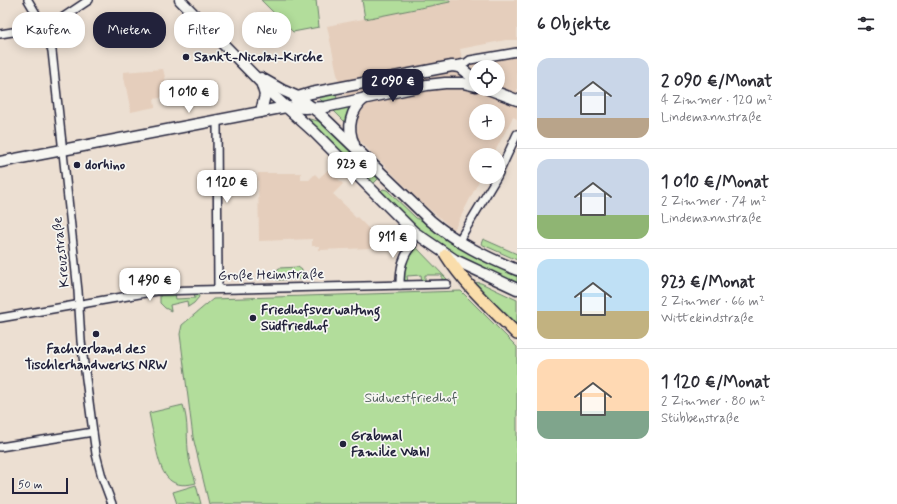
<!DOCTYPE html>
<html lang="de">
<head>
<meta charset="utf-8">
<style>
	:root { --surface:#fff; --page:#f7f7f7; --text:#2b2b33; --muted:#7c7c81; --line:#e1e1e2; --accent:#22223b }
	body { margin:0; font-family:Mynerve,sans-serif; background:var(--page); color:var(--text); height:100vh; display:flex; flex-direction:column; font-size:15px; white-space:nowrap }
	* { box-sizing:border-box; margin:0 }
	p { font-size:13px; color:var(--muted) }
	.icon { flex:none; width:22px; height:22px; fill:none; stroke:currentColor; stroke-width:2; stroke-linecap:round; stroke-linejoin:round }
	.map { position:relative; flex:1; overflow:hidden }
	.side { display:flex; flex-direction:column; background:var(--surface); width:380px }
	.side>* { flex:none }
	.top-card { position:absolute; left:12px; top:12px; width:380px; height:36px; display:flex; gap:8px }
	.tools { position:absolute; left:469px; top:60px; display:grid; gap:8px }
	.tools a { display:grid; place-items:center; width:36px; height:36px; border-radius:50%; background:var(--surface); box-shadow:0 2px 10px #0003; font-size:20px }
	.scale { position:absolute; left:12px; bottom:10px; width:56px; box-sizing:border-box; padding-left:4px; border:2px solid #22223b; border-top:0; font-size:11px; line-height:14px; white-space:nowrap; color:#22223b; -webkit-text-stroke:3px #f6f6f2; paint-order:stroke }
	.price { position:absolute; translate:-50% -34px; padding:0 9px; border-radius:8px; background:#fff; color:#222; font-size:13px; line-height:26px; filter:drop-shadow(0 1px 2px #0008) }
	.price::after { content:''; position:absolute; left:50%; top:24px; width:12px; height:9px; margin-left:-6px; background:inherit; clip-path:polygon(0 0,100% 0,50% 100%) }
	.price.selected { background:var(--accent); color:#fff }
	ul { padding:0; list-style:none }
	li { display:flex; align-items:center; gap:12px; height:100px; padding:0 20px }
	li+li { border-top:1px solid var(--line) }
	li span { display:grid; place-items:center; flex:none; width:112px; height:80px; border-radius:12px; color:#555 }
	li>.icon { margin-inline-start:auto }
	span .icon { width:48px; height:48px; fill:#fffc; stroke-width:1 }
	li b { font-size:17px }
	h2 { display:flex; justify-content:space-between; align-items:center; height:48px; padding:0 20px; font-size:17px }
	.pill { padding:0 14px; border-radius:16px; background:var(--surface); box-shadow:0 2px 10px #0003; font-size:14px; line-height:36px }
	.pill.selected { background:var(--accent); color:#fff }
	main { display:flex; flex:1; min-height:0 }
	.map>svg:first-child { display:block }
	.built { fill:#e5cebc; fill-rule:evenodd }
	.green { fill:#b2dd9b; stroke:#6a806b }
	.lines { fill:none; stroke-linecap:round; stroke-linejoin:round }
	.street-casing { stroke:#22223b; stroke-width:10 }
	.secondary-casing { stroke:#22223b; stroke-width:13 }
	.primary-casing { stroke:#22223b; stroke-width:14 }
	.street { stroke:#f6f6f2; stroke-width:7 }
	.secondary { stroke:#f6f6f2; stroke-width:10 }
	.primary { stroke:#faddab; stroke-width:11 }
	.poi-dot { fill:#22223b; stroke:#f6f6f2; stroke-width:1.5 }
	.labels { text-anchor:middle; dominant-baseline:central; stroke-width:3.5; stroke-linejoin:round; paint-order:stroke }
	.poi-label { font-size:14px; font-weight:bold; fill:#22223b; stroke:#f6f6f2; text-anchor:start }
	.street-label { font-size:14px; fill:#22223b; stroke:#f6f6f2 }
	.park-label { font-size:14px; fill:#4d5a58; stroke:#f6f6f2 }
</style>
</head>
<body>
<main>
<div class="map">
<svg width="517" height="504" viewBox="0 0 517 504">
	<rect width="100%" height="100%" fill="#ecdfd2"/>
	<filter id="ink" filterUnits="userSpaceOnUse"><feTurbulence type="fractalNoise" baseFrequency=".025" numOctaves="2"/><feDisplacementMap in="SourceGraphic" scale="8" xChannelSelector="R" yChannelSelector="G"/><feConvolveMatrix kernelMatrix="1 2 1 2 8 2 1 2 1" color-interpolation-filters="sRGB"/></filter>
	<g filter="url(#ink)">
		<!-- built -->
		<g class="built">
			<path d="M450,0H517V40H506L460,49L462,59L467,65L517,57V119L513,117L493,155H476V177H481L454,230L421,202L357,138L358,118L339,83L327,26L450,2ZM476,67H498V89H476ZM476,111H498V133H476Z"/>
			<polygon points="163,69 169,94 164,95 164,97 154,99 155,107 131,112 123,72"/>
			<polygon points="329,169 343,184 333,194 353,213 352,214 356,218 357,217 379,239 371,248 319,250 319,246 312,246 312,239 259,241 258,173 301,173 301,180 309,180 315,174 319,178"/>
		</g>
		<!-- green -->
		<g class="green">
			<polygon points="261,0 316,0 319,27 293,32"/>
			<polygon points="362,0 450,0 450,2 365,19"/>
			<polygon points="336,92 337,100 324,103 316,95"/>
			<polygon points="347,107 349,111 345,122 333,110"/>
			<polygon points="305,118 318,121 321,120 379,178 372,185"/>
			<polygon points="383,189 387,190 416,218 425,222 451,243 480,259 517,276 517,284 455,255 415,227 380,192"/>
			<polygon points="483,239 517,254 517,260 481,244"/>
			<polygon points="414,245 448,280 442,280 442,275 425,275 425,281 422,281 421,275 407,276 408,282 403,280 402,269"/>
			<polygon points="298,267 302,270 302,279 277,280 276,271 279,268"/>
			<polygon points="473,282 481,283 517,300 517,328"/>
			<polygon points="461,291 517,347 517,504 209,504 193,437 180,334 182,325 213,299"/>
			<polygon points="194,293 198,293 199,297 194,303 188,307 187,301 170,305 171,311 165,308 160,303 160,294 175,294 176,299 195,298"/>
			<path d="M183,405C189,422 186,440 189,458C190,466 194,475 196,483C167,491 161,471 156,448C154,436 151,425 149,413Z"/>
			<polygon points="196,485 201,504 177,504 173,492"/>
		</g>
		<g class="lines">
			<!-- street casing -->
			<g class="street-casing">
				<g id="street">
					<polyline points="28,0 44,27 52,51 78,291 81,341 93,432 96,454 102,477 112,504"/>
					<polyline points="0,34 44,27 56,22 89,0"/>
					<polyline points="455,65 466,63 470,60 517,52"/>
					<polyline points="217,120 218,289"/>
					<polyline points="498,175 517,134"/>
					<polyline points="458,242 497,177"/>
					<path d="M400,285C400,268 402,257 413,244"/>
					<polyline points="0,318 157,291 447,284"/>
					<polyline points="0,447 93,432"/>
				</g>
			</g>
			<!-- secondary casing -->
			<g class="secondary-casing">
				<g id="secondary">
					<polyline points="180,0 274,96 314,132 414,232 455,260 517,289"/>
					<path d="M261,78L282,90L298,97L318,112L431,221C457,243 486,257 517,270"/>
					<polyline points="488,89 517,100"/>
					<polyline points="295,99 298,97 311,93 452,66 459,67 476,80"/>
					<polyline points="261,112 265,95 262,85"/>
					<path d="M354,144C346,128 351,109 365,98"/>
					<polyline points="0,162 286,107 305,108 325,107 427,85 445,83 463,83 476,86"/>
				</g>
			</g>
			<!-- primary casing -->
			<g class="primary-casing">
				<path id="primary" d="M446,255C465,285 492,309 517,334"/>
			</g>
			<!-- street -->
			<use href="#street" class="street"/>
			<!-- secondary -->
			<use href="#secondary" class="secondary"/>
			<!-- primary -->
			<use href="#primary" class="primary"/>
		</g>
	</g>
	<!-- markers -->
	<g class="poi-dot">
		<circle cx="186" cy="57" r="4"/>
		<circle cx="77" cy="165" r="4"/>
		<circle cx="253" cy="318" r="4"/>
		<circle cx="96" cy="334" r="4"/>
		<circle cx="343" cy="444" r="4"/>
	</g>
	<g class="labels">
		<!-- poi labels -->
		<g class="poi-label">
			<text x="194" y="57">Sankt-Nicolai-Kirche</text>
			<text x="85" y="165">dorhino</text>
			<text x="261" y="310">Friedhofsverwaltung<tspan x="261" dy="16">Südfriedhof</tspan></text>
			<text x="96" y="349" text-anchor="middle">Fachverband des<tspan x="96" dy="16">Tischlerhandwerks NRW</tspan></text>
			<text x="351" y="436">Grabmal<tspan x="351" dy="16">Familie Wahl</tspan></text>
		</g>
		<!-- street labels -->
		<g class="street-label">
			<text transform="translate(61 252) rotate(-96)">Kreuzstraße</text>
			<text transform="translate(271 275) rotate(-1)">Große Heimstraße</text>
		</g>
		<!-- park labels -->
		<g class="park-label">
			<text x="411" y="398">Südwestfriedhof</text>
		</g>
	</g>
</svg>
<div class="tools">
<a><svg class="icon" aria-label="locate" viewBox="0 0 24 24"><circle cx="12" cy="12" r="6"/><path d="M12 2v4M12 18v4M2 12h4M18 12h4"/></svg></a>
<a>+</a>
<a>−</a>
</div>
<div class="scale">50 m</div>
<b class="price selected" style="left:393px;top:103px">2 090 €</b>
<b class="price" style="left:189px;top:114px">1 010 €</b>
<b class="price" style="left:352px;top:186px">923 €</b>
<b class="price" style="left:227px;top:204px">1 120 €</b>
<b class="price" style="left:393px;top:259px">911 €</b>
<b class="price" style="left:150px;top:302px">1 490 €</b>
<div class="top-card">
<a class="pill">Kaufen</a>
<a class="pill selected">Mieten</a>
<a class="pill">Filter</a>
<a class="pill">Neu</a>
</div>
</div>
<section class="side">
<h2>6 Objekte<svg class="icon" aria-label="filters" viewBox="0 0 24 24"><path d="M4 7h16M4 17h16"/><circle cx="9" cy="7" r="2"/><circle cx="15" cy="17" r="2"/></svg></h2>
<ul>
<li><span style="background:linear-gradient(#c9d6e8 75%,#b9a48a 0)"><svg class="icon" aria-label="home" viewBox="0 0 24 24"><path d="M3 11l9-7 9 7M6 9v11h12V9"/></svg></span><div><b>2 090 €/Monat</b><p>4 Zimmer · 120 m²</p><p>Lindemannstraße</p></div></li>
<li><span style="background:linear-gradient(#c9d6e8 70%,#8fb573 0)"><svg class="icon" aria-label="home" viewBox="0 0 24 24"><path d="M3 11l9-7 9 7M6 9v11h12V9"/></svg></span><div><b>1 010 €/Monat</b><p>2 Zimmer · 74 m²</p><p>Lindemannstraße</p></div></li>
<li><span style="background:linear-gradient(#bfe0f5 65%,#c2b280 0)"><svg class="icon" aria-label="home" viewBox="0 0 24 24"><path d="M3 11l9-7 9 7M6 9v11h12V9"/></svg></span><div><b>923 €/Monat</b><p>2 Zimmer · 66 m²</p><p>Wittekindstraße</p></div></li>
<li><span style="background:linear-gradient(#ffd9b3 65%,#7fa58c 0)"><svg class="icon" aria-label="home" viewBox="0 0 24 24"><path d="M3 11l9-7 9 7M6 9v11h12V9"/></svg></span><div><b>1 120 €/Monat</b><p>2 Zimmer · 80 m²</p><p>Stübbenstraße</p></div></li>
</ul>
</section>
</main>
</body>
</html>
